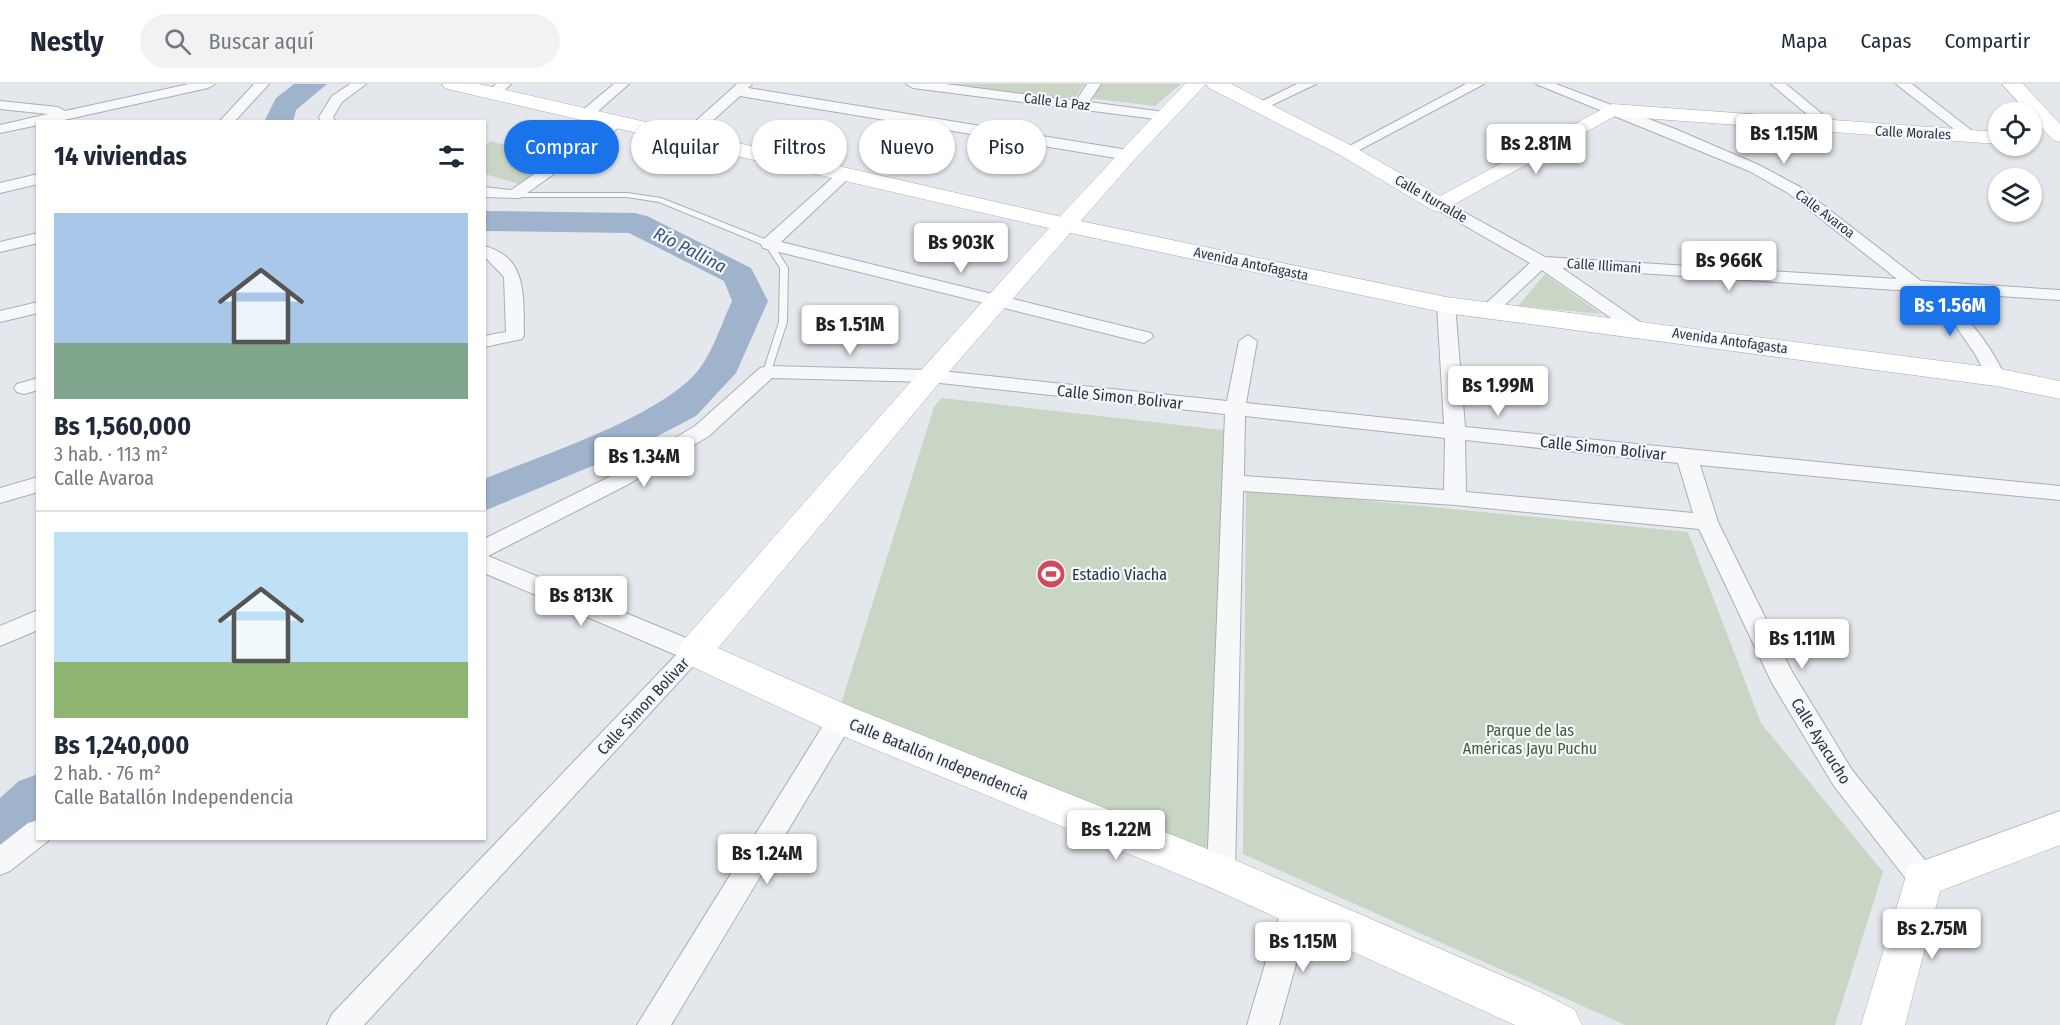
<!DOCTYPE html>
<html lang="es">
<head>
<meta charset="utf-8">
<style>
	:root { --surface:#fff; --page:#f2f2f3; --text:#1f2937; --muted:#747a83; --line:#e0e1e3; --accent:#1a73e8 }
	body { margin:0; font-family:"Fira Sans Condensed",sans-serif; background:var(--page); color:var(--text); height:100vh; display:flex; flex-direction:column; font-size:22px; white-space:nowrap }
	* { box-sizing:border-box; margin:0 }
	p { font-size:20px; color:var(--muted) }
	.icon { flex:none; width:33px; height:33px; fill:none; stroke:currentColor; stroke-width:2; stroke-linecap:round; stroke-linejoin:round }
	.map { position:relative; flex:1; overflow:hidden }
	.sheet { position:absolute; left:36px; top:36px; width:450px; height:720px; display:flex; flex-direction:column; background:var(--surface); border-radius:0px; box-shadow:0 2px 4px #0004 }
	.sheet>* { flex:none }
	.hud { position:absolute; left:504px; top:36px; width:570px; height:54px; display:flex; gap:12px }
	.buttons { position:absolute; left:1988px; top:18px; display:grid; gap:12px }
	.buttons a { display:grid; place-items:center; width:54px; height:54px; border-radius:50%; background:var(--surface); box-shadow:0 2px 4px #0004; font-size:30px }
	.price { position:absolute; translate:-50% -51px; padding:0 14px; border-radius:6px; background:#fff; color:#222; font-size:20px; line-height:39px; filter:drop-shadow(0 2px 3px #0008) }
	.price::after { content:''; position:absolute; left:50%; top:36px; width:18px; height:14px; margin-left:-9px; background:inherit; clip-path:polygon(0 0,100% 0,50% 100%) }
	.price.on { background:var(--accent); color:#fff }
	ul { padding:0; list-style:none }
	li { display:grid; align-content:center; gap:12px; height:318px; padding:0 18px }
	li+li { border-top:2px solid var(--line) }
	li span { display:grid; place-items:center; height:186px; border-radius:0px; color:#555 }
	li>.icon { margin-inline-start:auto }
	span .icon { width:108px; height:108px; fill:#fffc; stroke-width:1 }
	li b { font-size:26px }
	h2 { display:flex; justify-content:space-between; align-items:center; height:72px; padding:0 18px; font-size:26px }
	.chip { padding:0 21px; border-radius:27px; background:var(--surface); box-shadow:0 2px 4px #0004; font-size:21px; line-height:54px }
	.chip.on { background:var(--accent); color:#fff }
	header { display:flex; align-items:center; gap:36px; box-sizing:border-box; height:84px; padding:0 30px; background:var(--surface); border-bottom:2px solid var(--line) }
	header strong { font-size:28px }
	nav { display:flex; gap:33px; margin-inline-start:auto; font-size:21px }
	.search { width:420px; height:54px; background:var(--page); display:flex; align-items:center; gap:15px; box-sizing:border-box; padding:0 21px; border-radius:33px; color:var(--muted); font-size:22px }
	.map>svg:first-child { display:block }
	.green { fill:#c9d6c5 }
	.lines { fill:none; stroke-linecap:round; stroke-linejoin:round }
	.river { fill:#9fb4cc; fill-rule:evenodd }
	.lane-casing { stroke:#a9aeb7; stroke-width:2 }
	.street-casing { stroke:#a9aeb7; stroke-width:2 }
	.secondary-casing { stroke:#a9aeb7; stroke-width:1 }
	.primary-casing { stroke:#a3abb8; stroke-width:1 }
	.lane { fill:#f7f8fa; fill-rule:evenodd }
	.street { fill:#f7f8fa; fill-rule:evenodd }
	.secondary { fill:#fff; fill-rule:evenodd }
	.primary { fill:#fff; fill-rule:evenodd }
	.labels { text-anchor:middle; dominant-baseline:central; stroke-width:4.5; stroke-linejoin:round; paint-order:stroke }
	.far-street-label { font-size:14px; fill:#2b3445; stroke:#f4f6f9 }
	.street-label { font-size:16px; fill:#2b3445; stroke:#f4f6f9 }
	.poi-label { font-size:16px; fill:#2b3445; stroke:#f4f6f9; text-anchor:start }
	.park-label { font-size:16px; fill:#3f6138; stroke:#f4f6f9 }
	.water-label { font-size:18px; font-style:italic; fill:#34527a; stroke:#f4f6f9 }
</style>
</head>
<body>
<header>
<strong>Nestly</strong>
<div class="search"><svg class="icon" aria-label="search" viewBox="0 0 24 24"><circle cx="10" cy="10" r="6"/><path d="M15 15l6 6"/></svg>Buscar aquí</div>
<nav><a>Mapa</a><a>Capas</a><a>Compartir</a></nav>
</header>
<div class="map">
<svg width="2060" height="941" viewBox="0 0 2060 941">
	<rect width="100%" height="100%" fill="#e4e7ec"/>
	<!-- green -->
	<g class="green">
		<polygon points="954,0 1085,0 1075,14 1062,15"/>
		<polygon points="1097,0 1181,0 1155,22 1087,14"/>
		<polygon points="491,57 557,74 519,100 485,90 485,61"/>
		<polygon points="1545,190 1601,230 1518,222"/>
		<polygon points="942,314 1223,346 1225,359 1212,755 1202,768 841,620 934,323"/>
		<polygon points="1246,405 1688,448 1761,639 1883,788 1835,941 1625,941 1243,770"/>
	</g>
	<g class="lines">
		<!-- river -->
		<g class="river">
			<polygon points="294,0 327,0 296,26 293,38 264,38 276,14"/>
			<path d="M484,127L635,129L647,132L751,184L768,217L736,289L696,332L633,365L484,427V395C542,371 664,332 700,284C714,265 722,238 732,217L724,197L629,149L484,147Z"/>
			<polygon points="38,690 38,750 20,768 0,775 0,714 19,697"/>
		</g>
		<!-- lane casing -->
		<g class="lane-casing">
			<polygon id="lane" points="511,109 627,109 661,114 772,158 788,184 787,238 770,290 767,291 763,288 779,238 780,184 766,162 659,118 627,113 514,113 510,111"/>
		</g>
		<!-- street casing -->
		<g class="street-casing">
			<g id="street">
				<polygon points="189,0 215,0 208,4 55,38 38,38 38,41 0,49 0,41 48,30 0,25 0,17 58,23 65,27"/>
				<polygon points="254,0 269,0 234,38 219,38"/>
				<polygon points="350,0 366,0 342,18 333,33 336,38 321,38 319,33 332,12"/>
				<polygon points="496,0 511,0 498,12 488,12 486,9"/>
				<polygon points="614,0 629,0 589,35 579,35 577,32 579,29"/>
				<polygon points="737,0 752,0 748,4 1128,66 1136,71 1128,76 740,12 689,58 679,58 677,55 679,52"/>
				<polygon points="906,0 946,0 1076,17 1087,0 1101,0 1089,18 1164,28 1171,32 1164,36 913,4"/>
				<polygon points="1297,0 1316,0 1266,24 1256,24 1254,21"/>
				<polygon points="1466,0 1484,0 1352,70 1342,70 1340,67"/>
				<path d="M1536,0H1556L1675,45L1759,81L1800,103L1921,197L2060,206V216L1936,208C1971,236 1985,253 2006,293L2003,297H1989L1975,270L1955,241L1912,207L1562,184L1643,240L1646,244L1643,248H1631L1542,186L1495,230H1483L1480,226L1483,222L1530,179L1434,124L1432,121L1434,118H1446L1545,173L1897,195L1788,109L1749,87Z"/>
				<polygon points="1771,0 1786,0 1839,44 1837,47 1827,47"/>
				<polygon points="1896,0 1912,0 1980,53 1978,56 1968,56"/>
				<polygon points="616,35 621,36 623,39 621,42 520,114 484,113 484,103 511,106"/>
				<polygon points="845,85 850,87 853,90 850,93 781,158 1151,249 1153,253 1144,259 763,164 761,160 763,156 840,87"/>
				<polygon points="38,90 38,100 0,109 0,99"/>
				<polygon points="38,149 38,159 0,168 0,158"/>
				<path d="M484,162C529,173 523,215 524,251L522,255L484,263V252L506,248L504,193L484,172Z"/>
				<path d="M1446,216L1455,221L1465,343L2060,402V416L1700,381L1718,438L1791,586L1852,686L1933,786L1937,795L1933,804L1923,808L1913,804L1834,702L1772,599L1699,445L1455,421L1243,407L1235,789L1231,798L1221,802L1211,798L1207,789L1225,330L931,298L772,294L709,352L627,401L488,472L703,561L706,568L364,941H327L332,930L676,571L484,489V455L613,391L695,342L760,284L767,282L931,286L1227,317L1239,257L1248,251L1257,257L1246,319L1444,340L1437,221ZM1245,332L1445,354L1444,406L1244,392ZM1465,356L1678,379L1693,429L1466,408Z"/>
				<polygon points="38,218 38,229 0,238 0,227"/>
				<polygon points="38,294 38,306 24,310 17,308 14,304 17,300"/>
				<polygon points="38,393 38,408 0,419 0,404"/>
				<polygon points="38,526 38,546 0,562 0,542"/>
				<polygon points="841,624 850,627 854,635 850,643 671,941 637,941 832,627"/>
				<polygon points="38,736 38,754 49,754 48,757 10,787 0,791 0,761 28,739"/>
				<polygon points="1297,809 1307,813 1312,823 1279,941 1247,941 1282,823 1287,813"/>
			</g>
		</g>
		<!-- secondary casing -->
		<g class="secondary-casing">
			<g id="secondary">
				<path d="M1185,0H1206L1135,75L940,298L718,564L854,624L1235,776L1540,908L1575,926L1582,941H1515L1207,802L828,646L682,578L677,568L682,558C847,370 1011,180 1185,0Z"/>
				<polygon points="1206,0 1231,0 1354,63 1440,112 1612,20 1998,48 1998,60 1615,32 1440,128 1432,126 1340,71 1209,4"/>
				<polygon points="2002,0 2023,0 2060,40 2060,58 2053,56 2031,32 2031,28 2027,28"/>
				<polygon points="2060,727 2060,761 1940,807 1905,941 1861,941 1909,782"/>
			</g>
		</g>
		<!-- primary casing -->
		<g class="primary-casing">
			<polygon id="primary" points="442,0 479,0 1066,134 1446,213 1996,284 2060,297 2060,315 1996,302 1446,229 1066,148 452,6 445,4"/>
		</g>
		<!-- lane -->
		<use href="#lane" class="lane"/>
		<!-- street -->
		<use href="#street" class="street"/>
		<!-- secondary -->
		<use href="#secondary" class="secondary"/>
		<!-- primary -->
		<use href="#primary" class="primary"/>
	</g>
	<!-- icons -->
	<defs>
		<g id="stadium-disc" transform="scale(1.5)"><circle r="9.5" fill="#d1495b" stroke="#f4f6f9"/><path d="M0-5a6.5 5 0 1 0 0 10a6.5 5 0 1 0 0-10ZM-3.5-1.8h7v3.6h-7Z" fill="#fff"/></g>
	</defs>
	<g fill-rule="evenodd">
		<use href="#stadium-disc" x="1051" y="490"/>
	</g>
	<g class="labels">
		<!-- far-street labels -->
		<g class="far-street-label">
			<text transform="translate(1057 18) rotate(7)">Calle La Paz</text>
			<text transform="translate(1913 49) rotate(3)">Calle Morales</text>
			<text transform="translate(1431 115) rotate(30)">Calle Iturralde</text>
			<text transform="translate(1825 130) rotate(37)">Calle Avaroa</text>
			<text transform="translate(1251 180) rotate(12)">Avenida Antofagasta</text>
			<text transform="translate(1604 182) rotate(4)">Calle Illimani</text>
			<text transform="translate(1730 257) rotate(8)">Avenida Antofagasta</text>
		</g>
		<!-- street labels -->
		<g class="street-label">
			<text transform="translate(1120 313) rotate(6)">Calle Simon Bolivar</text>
			<text transform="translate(1603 364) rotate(6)">Calle Simon Bolivar</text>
			<text transform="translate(643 622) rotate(-47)">Calle Simon Bolivar</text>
			<text transform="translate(1821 657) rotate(58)">Calle Ayacucho</text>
			<text transform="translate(939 675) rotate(22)">Calle Batallón Independencia</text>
		</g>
		<!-- poi labels -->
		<g class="poi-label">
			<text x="1072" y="490">Estadio Viacha</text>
		</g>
		<!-- park labels -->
		<g class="park-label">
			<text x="1530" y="646">Parque de las<tspan x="1530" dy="18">Américas Jayu Puchu</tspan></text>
		</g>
		<!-- water labels -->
		<g class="water-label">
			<text transform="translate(690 166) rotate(27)">Río Pallina</text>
		</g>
	</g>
</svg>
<div class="buttons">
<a><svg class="icon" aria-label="locate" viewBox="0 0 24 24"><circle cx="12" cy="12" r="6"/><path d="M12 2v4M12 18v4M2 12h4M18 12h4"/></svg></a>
<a><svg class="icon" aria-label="layers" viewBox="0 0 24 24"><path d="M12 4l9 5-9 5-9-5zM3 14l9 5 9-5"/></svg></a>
</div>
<b class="price" style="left:1784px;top:81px">Bs 1.15M</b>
<b class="price" style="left:1536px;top:91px">Bs 2.81M</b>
<b class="price" style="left:961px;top:190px">Bs 903K</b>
<b class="price" style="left:1729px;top:208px">Bs 966K</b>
<b class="price on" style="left:1950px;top:253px">Bs 1.56M</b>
<b class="price" style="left:850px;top:272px">Bs 1.51M</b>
<b class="price" style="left:1498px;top:333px">Bs 1.99M</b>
<b class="price" style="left:644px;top:404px">Bs 1.34M</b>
<b class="price" style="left:581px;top:543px">Bs 813K</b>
<b class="price" style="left:1802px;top:586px">Bs 1.11M</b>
<b class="price" style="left:1116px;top:777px">Bs 1.22M</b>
<b class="price" style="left:767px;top:801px">Bs 1.24M</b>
<b class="price" style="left:1932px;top:876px">Bs 2.75M</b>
<b class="price" style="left:1303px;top:889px">Bs 1.15M</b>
<div class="hud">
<a class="chip on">Comprar</a>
<a class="chip">Alquilar</a>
<a class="chip">Filtros</a>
<a class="chip">Nuevo</a>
<a class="chip">Piso</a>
</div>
<section class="sheet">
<h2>14 viviendas<svg class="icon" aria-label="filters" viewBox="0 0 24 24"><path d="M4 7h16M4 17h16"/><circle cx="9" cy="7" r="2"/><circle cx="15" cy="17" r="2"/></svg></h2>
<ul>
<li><span style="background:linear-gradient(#a9c7e8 70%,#7fa58c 0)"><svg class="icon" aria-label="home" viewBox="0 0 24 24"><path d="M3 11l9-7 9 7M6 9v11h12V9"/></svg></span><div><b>Bs 1,560,000</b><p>3 hab. · 113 m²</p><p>Calle Avaroa</p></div></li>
<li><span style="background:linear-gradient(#bfe0f5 70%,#8fb573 0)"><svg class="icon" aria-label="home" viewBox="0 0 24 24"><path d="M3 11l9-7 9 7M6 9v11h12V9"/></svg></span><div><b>Bs 1,240,000</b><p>2 hab. · 76 m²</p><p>Calle Batallón Independencia</p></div></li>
</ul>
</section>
</div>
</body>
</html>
